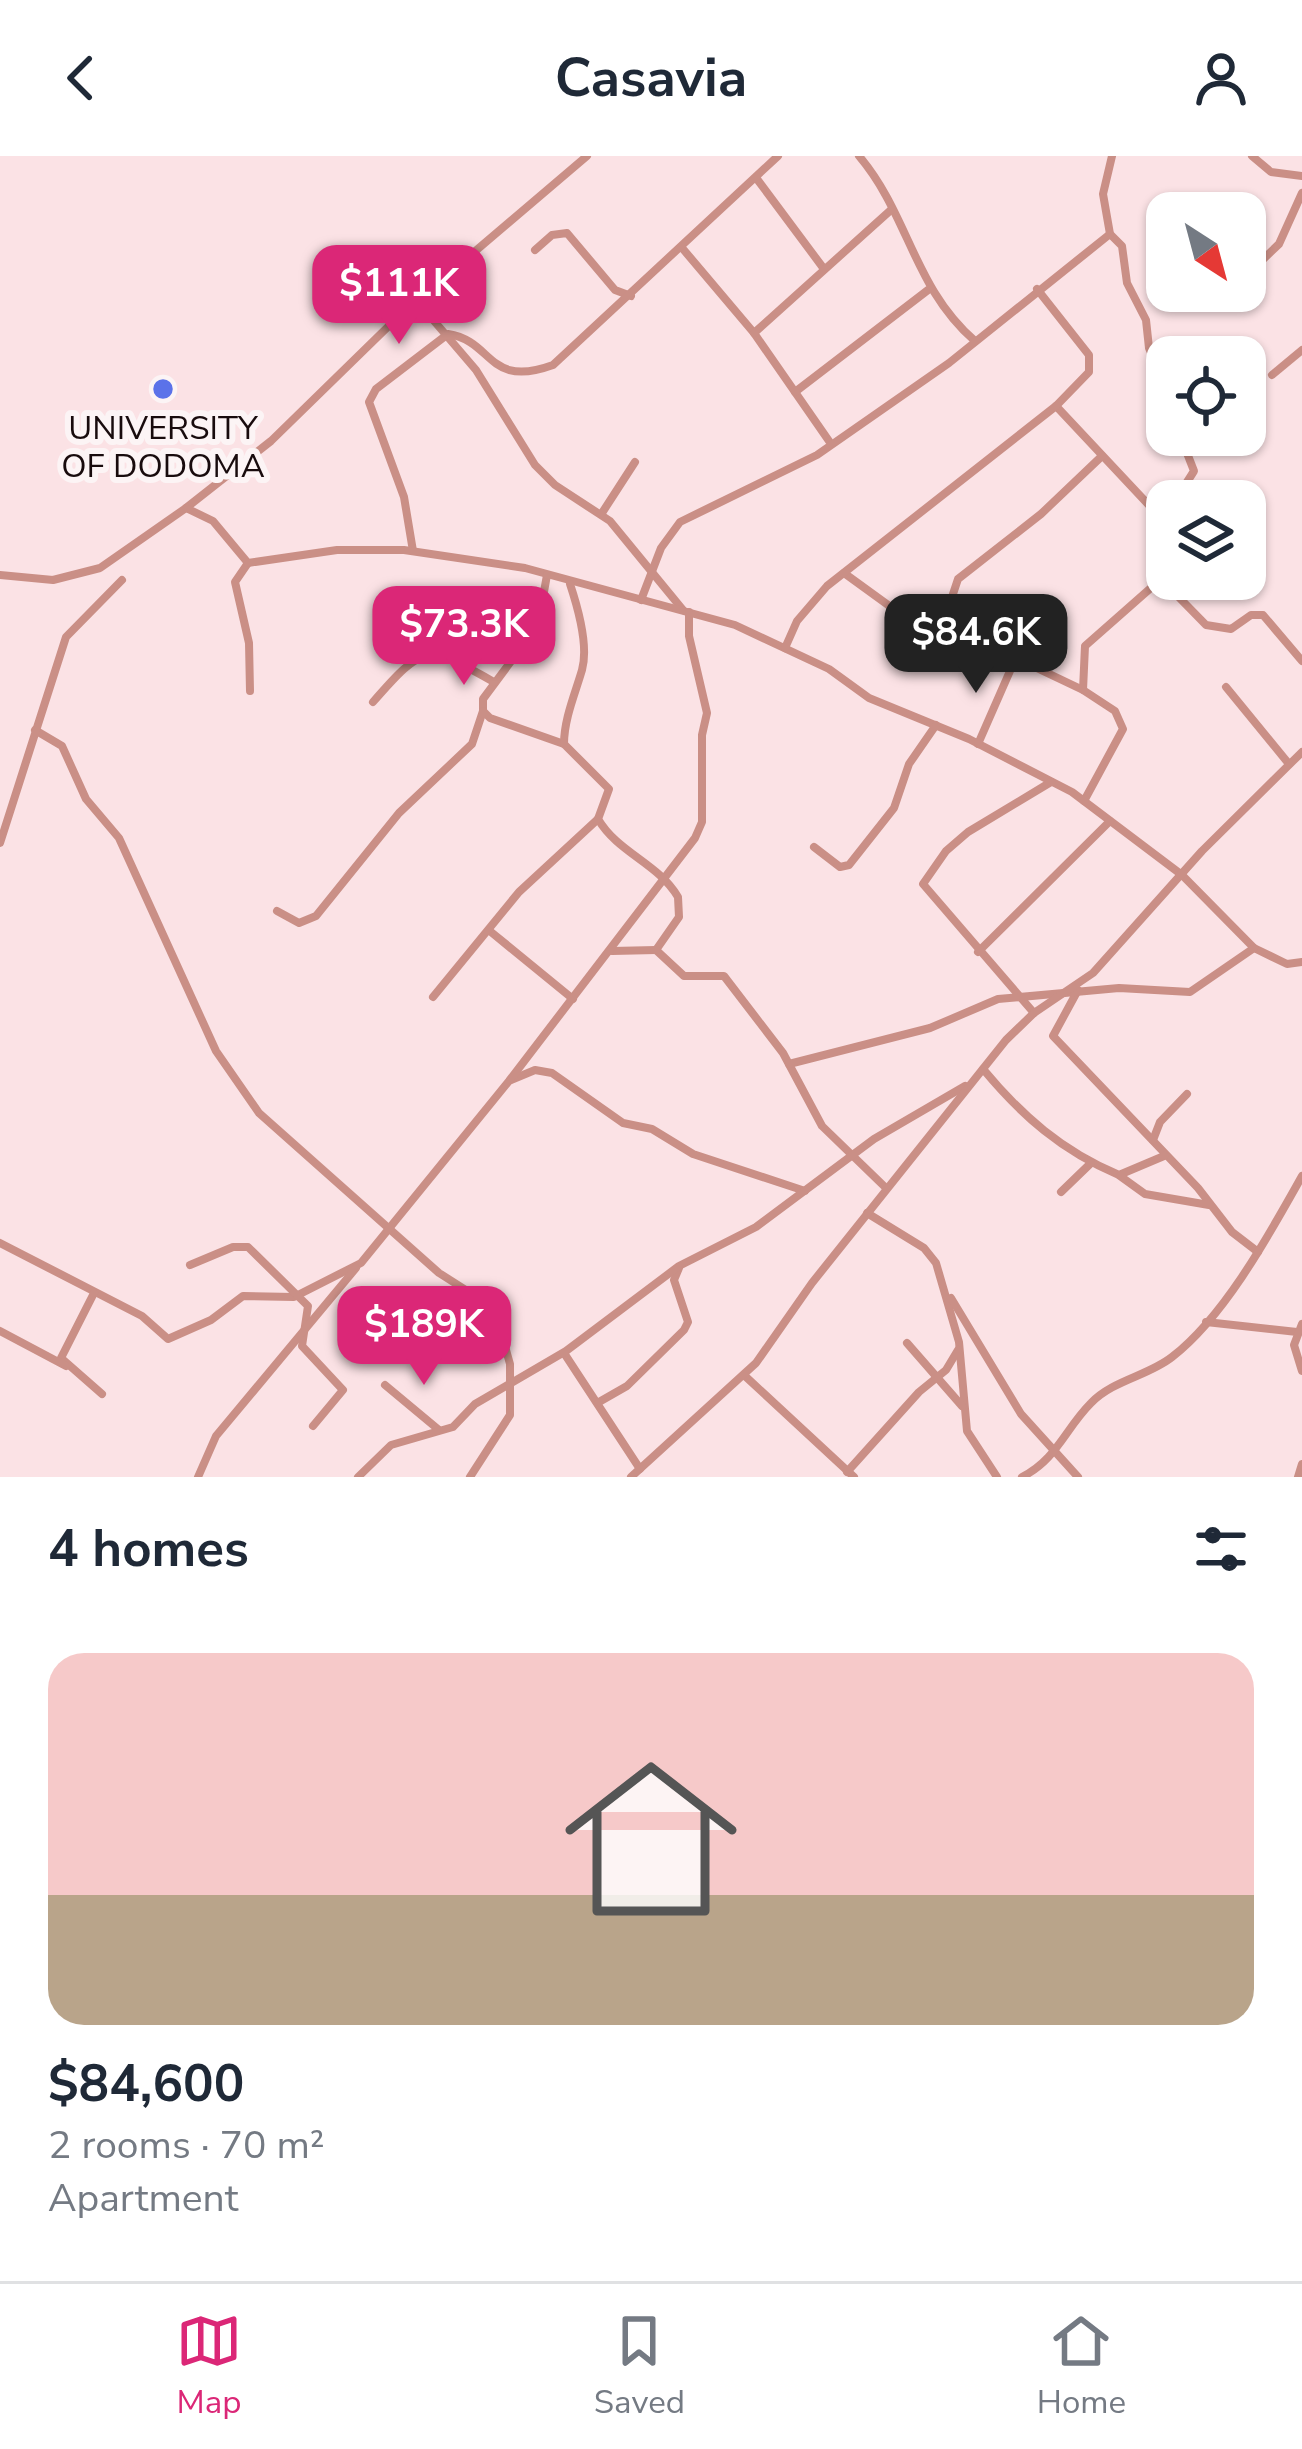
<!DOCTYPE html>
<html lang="en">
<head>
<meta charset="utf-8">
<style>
	:root { --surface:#fff; --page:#f2f2f3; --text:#1f2937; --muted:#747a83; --line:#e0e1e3; --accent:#db2777 }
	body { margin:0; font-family:"Nunito Sans",sans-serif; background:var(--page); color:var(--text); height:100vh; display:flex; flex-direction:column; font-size:45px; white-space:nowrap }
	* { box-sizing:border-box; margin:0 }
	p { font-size:39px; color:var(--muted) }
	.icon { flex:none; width:66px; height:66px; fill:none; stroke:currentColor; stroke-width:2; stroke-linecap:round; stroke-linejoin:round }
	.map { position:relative; height:1321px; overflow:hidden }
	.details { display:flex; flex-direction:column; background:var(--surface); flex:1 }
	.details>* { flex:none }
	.needle { width:78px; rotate:144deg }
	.buttons { position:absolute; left:1146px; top:36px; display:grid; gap:24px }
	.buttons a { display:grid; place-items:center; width:120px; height:120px; border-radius:24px; background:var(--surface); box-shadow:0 3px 9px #0004; font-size:60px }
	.price { position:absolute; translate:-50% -102px; padding:0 27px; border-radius:24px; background:var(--accent); color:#fff; font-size:39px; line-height:78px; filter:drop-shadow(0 3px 6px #0008) }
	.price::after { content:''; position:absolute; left:50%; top:72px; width:36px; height:27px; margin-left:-18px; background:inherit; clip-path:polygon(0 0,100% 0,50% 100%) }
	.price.current { background:#222; color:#fff }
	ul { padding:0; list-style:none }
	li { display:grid; align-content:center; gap:24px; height:636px; padding:0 48px }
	li span { display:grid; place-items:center; height:372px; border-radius:36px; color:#555 }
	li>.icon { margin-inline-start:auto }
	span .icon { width:216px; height:216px; fill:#fffc; stroke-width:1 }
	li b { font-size:51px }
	h2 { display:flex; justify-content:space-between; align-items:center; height:144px; padding:0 48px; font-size:51px }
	header { display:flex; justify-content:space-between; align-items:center; height:156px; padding:0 48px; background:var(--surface); font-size:54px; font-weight:700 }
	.tab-bar { display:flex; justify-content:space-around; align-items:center; height:168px; border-top:3px solid var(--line); background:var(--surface); font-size:33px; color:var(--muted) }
	.tab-bar a { display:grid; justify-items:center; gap:6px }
	.tab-bar .current { color:var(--accent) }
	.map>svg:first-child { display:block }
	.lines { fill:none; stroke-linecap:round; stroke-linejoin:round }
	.minor { stroke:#ca8f86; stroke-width:8 }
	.poi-dot { fill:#5b72e9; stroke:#fcf4f5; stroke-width:4.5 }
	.labels { text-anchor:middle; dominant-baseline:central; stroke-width:12; stroke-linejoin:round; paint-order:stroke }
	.poi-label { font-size:33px; fill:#180b0d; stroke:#fcf4f5 }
</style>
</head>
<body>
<header><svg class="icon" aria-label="back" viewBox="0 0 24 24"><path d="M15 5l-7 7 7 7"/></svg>Casavia<svg class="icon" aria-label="person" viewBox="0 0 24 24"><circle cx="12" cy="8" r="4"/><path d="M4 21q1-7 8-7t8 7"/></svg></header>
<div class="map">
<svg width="1302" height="1321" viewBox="0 0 1302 1321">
	<rect width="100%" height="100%" fill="#fbe2e5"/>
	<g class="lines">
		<!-- minor -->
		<g class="minor">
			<path d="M859,0C909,59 913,131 975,185"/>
			<polyline points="1112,0 1103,38 1110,78 1122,90 1127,127 1146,164 1149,192 1167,232"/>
			<polyline points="1252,0 1271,16 1302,20"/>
			<polyline points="757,23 824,113"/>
			<polyline points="683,93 754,177 829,285"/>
			<polyline points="535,94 552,79 567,77 615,134 631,140"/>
			<polyline points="1255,111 1279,88 1302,37"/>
			<polyline points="417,145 476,214 535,309 555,329 610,365 683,454"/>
			<polyline points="754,177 892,53"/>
			<polyline points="1272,219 1302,194"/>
			<polyline points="795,236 928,134"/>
			<polyline points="1056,250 1161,362"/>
			<polyline points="1175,345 1194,315 1180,279"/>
			<polyline points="186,352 271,285 399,160 587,0"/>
			<polyline points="1167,355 1161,362 1167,369"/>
			<polyline points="602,357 635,306"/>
			<path d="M413,395L404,341L369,246L376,233L448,178C494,185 487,233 553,209L778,0"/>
			<polyline points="248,407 235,426 249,487 250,535"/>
			<polyline points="1167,416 1161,423 1206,469 1231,473 1251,459 1263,459 1302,505"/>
			<polyline points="844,417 906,462 947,462"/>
			<polyline points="0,419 53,424 100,412 186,352 213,365 248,407 337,394 404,394 525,412 735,469 829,513 869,542 969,583 1072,636 1182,719 1254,792 1287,808 1302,806"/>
			<polyline points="547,419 538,469 483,543 483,555 490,562 564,588"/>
			<path d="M570,428C578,452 589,489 582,514C575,538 564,563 564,588L609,633L598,663C618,697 658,707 678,741L679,761L656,794L684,820H724L783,897L822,970L886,1032"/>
			<polyline points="641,444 661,392 680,366 817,299 949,207 1110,78"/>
			<polyline points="785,492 797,465 827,430 1056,250 1089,216 1089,199 1037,133"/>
			<polyline points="1226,531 1289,608"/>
			<polyline points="1083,534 957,474 946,459 958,423 1041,358 1102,300"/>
			<path d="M373,546C425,486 428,489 494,526"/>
			<polyline points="35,574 62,590 86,643 119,682 216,895 259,957 439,1117 494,1152 510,1208 510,1259 470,1321"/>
			<polyline points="978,588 1010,515 1010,502"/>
			<polyline points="1084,645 1123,573 1115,555 1083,534 1085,490 1161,423"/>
			<polyline points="0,687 66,481 122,424"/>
			<polyline points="814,691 840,711 849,709 894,652 909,608 936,569"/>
			<polyline points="277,755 299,767 316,760 399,657 472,588 483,555"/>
			<polyline points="491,776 573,843"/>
			<polyline points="612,795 656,794"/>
			<polyline points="978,796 1110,665"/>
			<polyline points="1078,834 1053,880 1198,1032 1232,1076 1258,1096"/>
			<polyline points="433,841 519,736 598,663"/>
			<polyline points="1034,857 923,728 946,695 968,676 1051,626"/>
			<polyline points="789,908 930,872 998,843 1119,832 1190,836 1254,792"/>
			<path d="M983,913C1022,960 1062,995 1119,1019L1164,1000"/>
			<polyline points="511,924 535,914 552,917 623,967 652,973 693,998 805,1035"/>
			<polyline points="1153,984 1160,966 1187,938"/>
			<polyline points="1120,1020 1145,1038 1209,1049"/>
			<polyline points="1061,1036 1091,1007"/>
			<polyline points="867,1057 924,1092 936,1107 959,1186 967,1275 997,1321"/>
			<polyline points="0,1087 142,1160 168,1183 211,1164 243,1140 294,1141 361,1107 509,925 695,682 702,666 702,579 707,557 689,480 689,456"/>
			<polyline points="190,1109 233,1091 248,1091 308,1150 302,1190 343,1234 313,1270"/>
			<polyline points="94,1137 61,1202 102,1238"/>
			<polyline points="951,1142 1021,1258 1078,1321"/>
			<polyline points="1206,1166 1297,1176"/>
			<polyline points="1302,1168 1294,1189 1302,1215"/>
			<polyline points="0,1175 66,1210"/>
			<polyline points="907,1187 962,1250"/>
			<polyline points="564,1197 640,1313"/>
			<polyline points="745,1220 854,1321"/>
			<polyline points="385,1229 439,1274"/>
			<polyline points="599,1246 627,1230 684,1174 688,1166 674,1124 679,1112"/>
			<polyline points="847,1316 919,1236 946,1214 958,1194"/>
			<polyline points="198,1321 216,1280 356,1112"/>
			<polyline points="358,1321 391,1289 453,1271 475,1248 566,1195 679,1110 756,1071 874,983 965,930"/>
			<polyline points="631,1321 756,1207 812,1127 1006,884 1034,857 1093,817 1202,695 1302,596"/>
			<path d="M1022,1321C1057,1303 1065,1273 1091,1247C1113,1224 1148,1220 1172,1201C1225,1160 1270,1077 1302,1020"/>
			<polyline points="1298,1321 1302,1308"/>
		</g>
	</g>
	<!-- markers -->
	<circle class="poi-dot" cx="163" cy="233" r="12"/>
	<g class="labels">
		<!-- poi labels -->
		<g class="poi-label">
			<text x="163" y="272">UNIVERSITY<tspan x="163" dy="38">OF DODOMA</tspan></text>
		</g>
	</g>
</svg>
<div class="buttons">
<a><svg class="needle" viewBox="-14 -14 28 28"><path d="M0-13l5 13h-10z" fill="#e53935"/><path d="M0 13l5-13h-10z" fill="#747a83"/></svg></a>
<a><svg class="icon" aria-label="locate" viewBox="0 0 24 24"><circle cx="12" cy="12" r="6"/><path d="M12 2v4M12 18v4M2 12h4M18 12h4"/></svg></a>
<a><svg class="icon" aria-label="layers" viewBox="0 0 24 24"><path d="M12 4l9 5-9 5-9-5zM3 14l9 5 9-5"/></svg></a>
</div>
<b class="price" style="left:399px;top:191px">$111K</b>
<b class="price" style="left:464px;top:532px">$73.3K</b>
<b class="price current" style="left:976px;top:540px">$84.6K</b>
<b class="price" style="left:424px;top:1232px">$189K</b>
</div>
<section class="details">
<h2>4 homes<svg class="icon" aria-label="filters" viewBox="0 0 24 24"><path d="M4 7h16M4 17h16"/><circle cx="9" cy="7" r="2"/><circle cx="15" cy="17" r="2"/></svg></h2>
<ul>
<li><span style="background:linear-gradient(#f6c9c9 65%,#b9a48a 0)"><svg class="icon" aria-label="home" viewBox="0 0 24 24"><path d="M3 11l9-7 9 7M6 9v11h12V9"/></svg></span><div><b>$84,600</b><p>2 rooms · 70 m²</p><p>Apartment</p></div></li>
</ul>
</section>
<nav class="tab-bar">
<a class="current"><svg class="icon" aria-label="map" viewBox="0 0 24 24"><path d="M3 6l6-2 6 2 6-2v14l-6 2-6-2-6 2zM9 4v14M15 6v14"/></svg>Map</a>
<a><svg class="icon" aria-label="saved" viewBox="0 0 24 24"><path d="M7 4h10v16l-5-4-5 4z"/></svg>Saved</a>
<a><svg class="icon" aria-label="home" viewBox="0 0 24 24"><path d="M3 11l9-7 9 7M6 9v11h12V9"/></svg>Home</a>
</nav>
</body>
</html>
